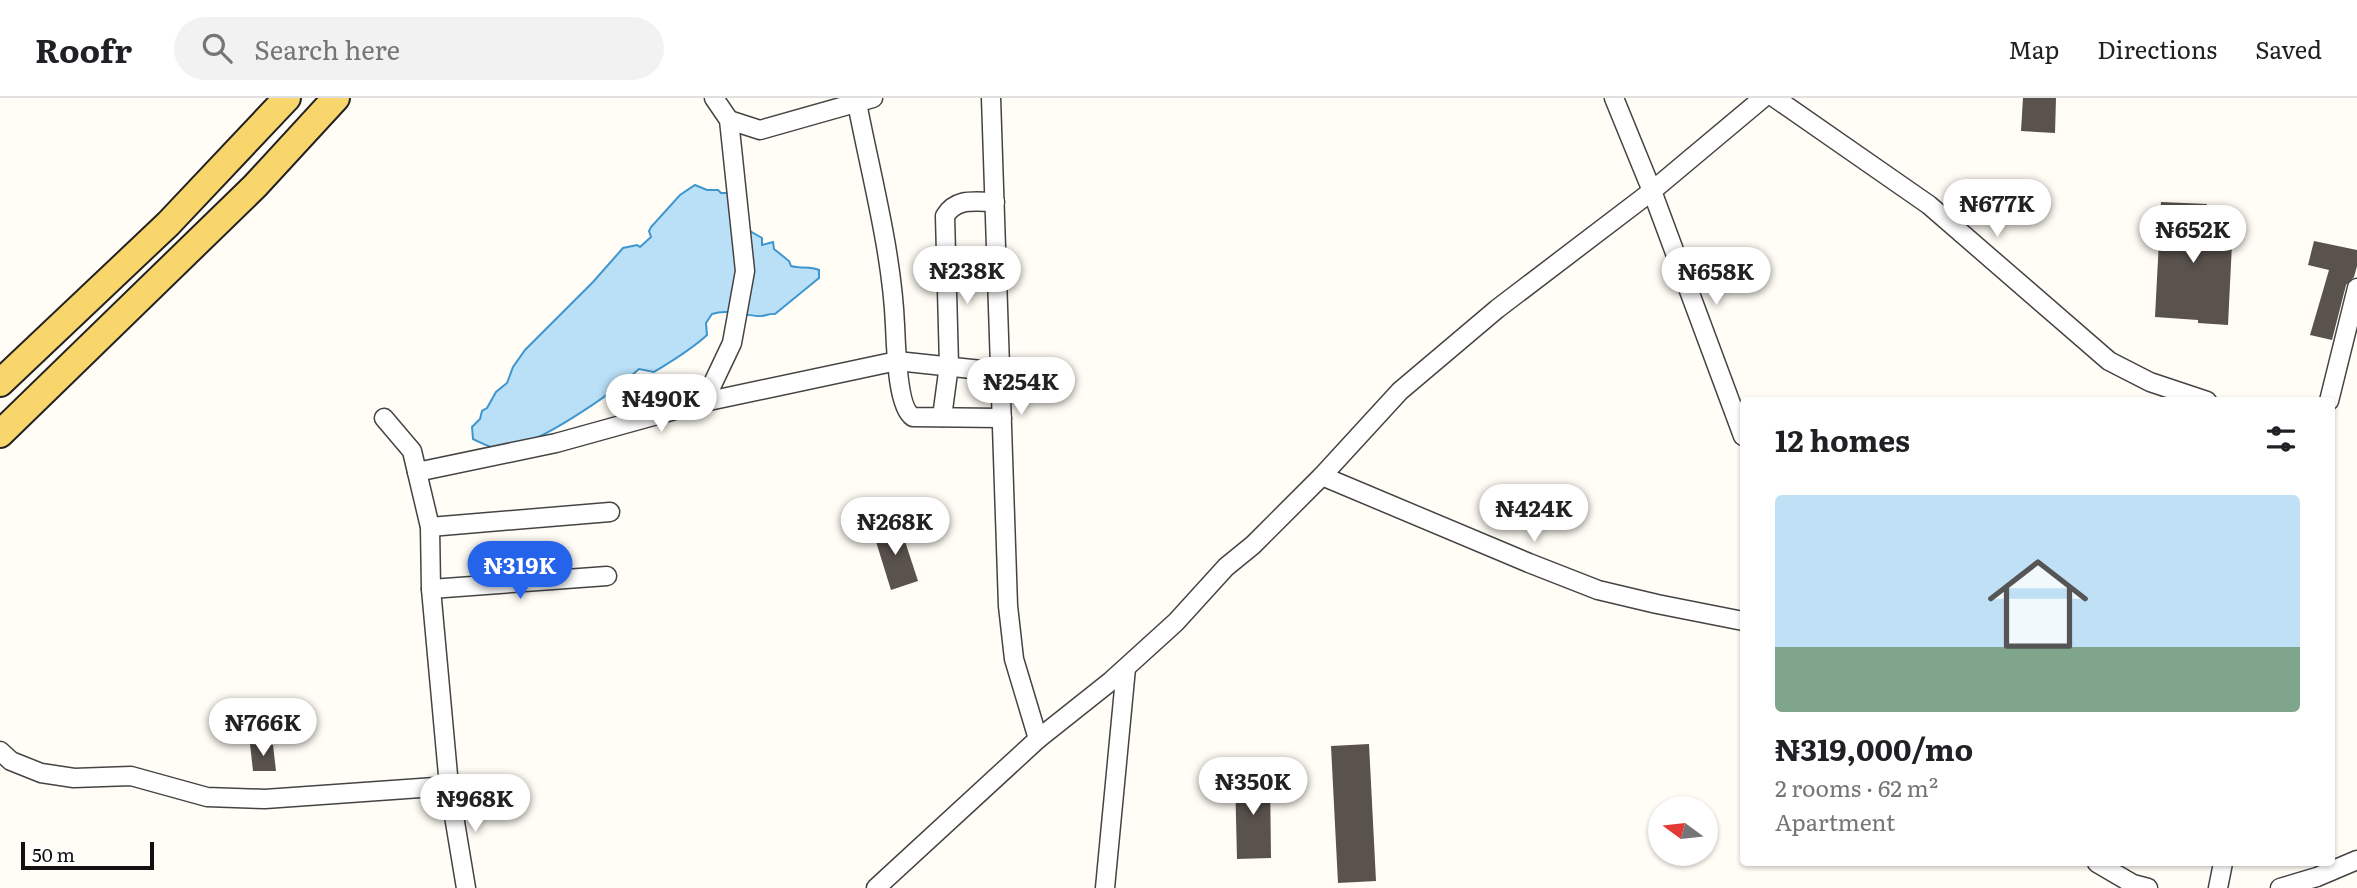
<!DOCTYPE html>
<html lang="en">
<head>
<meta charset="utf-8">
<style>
	:root { --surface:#fff; --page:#f2f2f2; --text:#202124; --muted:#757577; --line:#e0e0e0; --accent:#2563eb }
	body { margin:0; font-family:Literata,serif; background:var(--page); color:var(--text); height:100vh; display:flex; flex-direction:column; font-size:26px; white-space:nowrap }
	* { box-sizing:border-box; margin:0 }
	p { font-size:23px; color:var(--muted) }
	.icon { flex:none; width:38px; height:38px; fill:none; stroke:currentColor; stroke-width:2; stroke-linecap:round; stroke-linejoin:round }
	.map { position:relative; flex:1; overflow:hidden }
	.details { position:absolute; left:1740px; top:299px; width:595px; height:469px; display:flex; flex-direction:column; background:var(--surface); border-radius:7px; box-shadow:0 2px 5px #0004 }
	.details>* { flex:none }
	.needle { width:46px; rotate:285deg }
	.buttons { position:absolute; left:1648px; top:698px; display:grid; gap:14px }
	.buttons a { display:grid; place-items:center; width:70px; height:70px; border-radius:50%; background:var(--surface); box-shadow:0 2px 5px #0004; font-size:35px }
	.scale { position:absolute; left:21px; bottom:18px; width:133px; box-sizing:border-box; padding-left:7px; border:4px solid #111; border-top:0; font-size:19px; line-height:24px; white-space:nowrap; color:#111; -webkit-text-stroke:5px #fff; paint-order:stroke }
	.price { position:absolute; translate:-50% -60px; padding:0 16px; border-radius:24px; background:#fff; color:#222; font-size:23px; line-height:46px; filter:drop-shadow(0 2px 4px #0008) }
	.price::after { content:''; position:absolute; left:50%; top:42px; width:21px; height:16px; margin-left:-10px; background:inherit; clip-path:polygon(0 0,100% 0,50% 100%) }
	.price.current { background:var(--accent); color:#fff }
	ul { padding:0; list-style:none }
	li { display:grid; align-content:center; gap:14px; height:371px; padding:0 35px }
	li span { display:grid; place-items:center; height:217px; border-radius:7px; color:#555 }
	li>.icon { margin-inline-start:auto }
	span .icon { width:126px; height:126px; fill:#fffc; stroke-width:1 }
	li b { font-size:30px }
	h2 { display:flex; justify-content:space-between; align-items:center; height:84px; padding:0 35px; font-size:30px }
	header { display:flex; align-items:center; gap:42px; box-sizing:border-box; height:98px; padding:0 35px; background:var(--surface); border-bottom:2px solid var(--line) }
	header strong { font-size:33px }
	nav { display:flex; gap:38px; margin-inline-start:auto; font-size:24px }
	.search { width:490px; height:63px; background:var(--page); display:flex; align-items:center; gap:18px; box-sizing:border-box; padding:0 24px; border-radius:38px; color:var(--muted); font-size:26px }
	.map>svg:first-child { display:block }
	.water { fill:#b9e0f7; stroke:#3f96cf; stroke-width:2 }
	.building { fill:#5a524d }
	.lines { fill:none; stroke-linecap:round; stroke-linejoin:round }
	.street-casing { stroke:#444; stroke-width:21 }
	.primary-casing { stroke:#222; stroke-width:30 }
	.street { stroke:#fff; stroke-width:18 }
	.primary { stroke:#f9d66b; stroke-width:26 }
</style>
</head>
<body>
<header>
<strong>Roofr</strong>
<div class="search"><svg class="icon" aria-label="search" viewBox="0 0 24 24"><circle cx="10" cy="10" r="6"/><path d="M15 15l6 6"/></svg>Search here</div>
<nav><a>Map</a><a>Directions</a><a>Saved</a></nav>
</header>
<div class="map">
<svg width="2357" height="790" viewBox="0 0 2357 790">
	<rect width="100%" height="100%" fill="#fffdf5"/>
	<!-- water -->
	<path class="water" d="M695,87L707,92H718L721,95H726L733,100L750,133L762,140V147L773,144L774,151L789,163L791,168C801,171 810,168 819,172V180L775,216C768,215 765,219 758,218C743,217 727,211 712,216L706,225L707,237C691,252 672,263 654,274L639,271C613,295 537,348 503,351C493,352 482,345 473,341L472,329L480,321L482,313L487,310L496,294L507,285L513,269L525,252L593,184L623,150L637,147L640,149L651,139L649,133L651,129L680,97Z"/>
	<!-- building -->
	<g class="building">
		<polygon points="2023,0 2056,0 2055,35 2021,33"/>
		<polygon points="2161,104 2207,106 2203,124 2233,125 2228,227 2198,225 2198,222 2155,219"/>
		<polygon points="2314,143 2357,152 2357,168 2354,179 2346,187 2332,242 2310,237 2329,172 2308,167"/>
		<polygon points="899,425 918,483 891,492 873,434"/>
		<polygon points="250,646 273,647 276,673 253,673"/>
		<polygon points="1369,646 1376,783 1338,785 1331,648"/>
		<polygon points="1270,678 1271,760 1237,761 1235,679"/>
	</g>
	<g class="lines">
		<!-- street casing -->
		<g class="street-casing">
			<g id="street">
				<polyline points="991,0 1008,508 1014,561 1038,641"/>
				<polyline points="1614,0 1652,93 1743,338"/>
				<polyline points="1775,0 1929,107 2109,263 2150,284 2207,303"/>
				<path d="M857,5C871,77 892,155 895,227C896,246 897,310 913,319L1002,320"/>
				<polyline points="729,22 760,32 873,0"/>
				<polyline points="2329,303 2357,190"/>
				<polyline points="704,304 732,245 745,173 729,22 714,0"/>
				<path d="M942,319L949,267L945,118C956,99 976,104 995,104"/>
				<polyline points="417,374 556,345 704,304 897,263 1000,274"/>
				<polyline points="1322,378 1529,465 1598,492 1657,506 1743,523"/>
				<polyline points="430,429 610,414"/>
				<polyline points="431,491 607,478"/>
				<polyline points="0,653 11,663 41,675 74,680 131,678 207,699 265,701 449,688 431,491 430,429 412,353 384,320"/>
				<polyline points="449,688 466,790"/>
				<polyline points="2097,765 2133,786 2148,790"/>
				<polyline points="876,790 1038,641 1111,583 1176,524 1226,469 1253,447 1322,378 1400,293 1497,211 1652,93 1763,0"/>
				<polyline points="1105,790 1126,570"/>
				<polyline points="2218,790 2223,765"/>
				<polyline points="2280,790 2317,779 2357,762"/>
			</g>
		</g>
		<!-- primary casing -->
		<g class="primary-casing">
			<g id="primary">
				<polyline points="0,285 168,126 287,0"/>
				<polyline points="0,336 255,88 336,0"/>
			</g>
		</g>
		<!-- street -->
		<use href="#street" class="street"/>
		<!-- primary -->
		<use href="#primary" class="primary"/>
	</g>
</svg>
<div class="buttons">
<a><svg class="needle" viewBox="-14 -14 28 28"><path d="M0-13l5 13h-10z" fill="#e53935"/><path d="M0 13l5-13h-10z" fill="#757577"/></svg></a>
</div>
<div class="scale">50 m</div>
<b class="price" style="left:1997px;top:141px">₦677K</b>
<b class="price" style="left:2193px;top:167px">₦652K</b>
<b class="price" style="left:967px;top:208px">₦238K</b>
<b class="price" style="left:1716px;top:209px">₦658K</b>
<b class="price" style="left:1021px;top:319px">₦254K</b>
<b class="price" style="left:661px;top:336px">₦490K</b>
<b class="price" style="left:1534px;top:446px">₦424K</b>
<b class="price" style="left:895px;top:459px">₦268K</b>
<b class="price current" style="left:520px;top:503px">₦319K</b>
<b class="price" style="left:263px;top:660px">₦766K</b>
<b class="price" style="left:1253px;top:719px">₦350K</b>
<b class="price" style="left:475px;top:736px">₦968K</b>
<section class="details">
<h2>12 homes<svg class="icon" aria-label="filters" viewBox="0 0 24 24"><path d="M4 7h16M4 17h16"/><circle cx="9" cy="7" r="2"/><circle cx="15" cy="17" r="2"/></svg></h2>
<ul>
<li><span style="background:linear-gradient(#bfe0f5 70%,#7fa58c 0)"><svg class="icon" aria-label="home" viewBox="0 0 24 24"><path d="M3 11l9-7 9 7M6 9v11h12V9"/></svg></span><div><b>₦319,000/mo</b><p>2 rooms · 62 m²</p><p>Apartment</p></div></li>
</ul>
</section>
</div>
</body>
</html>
